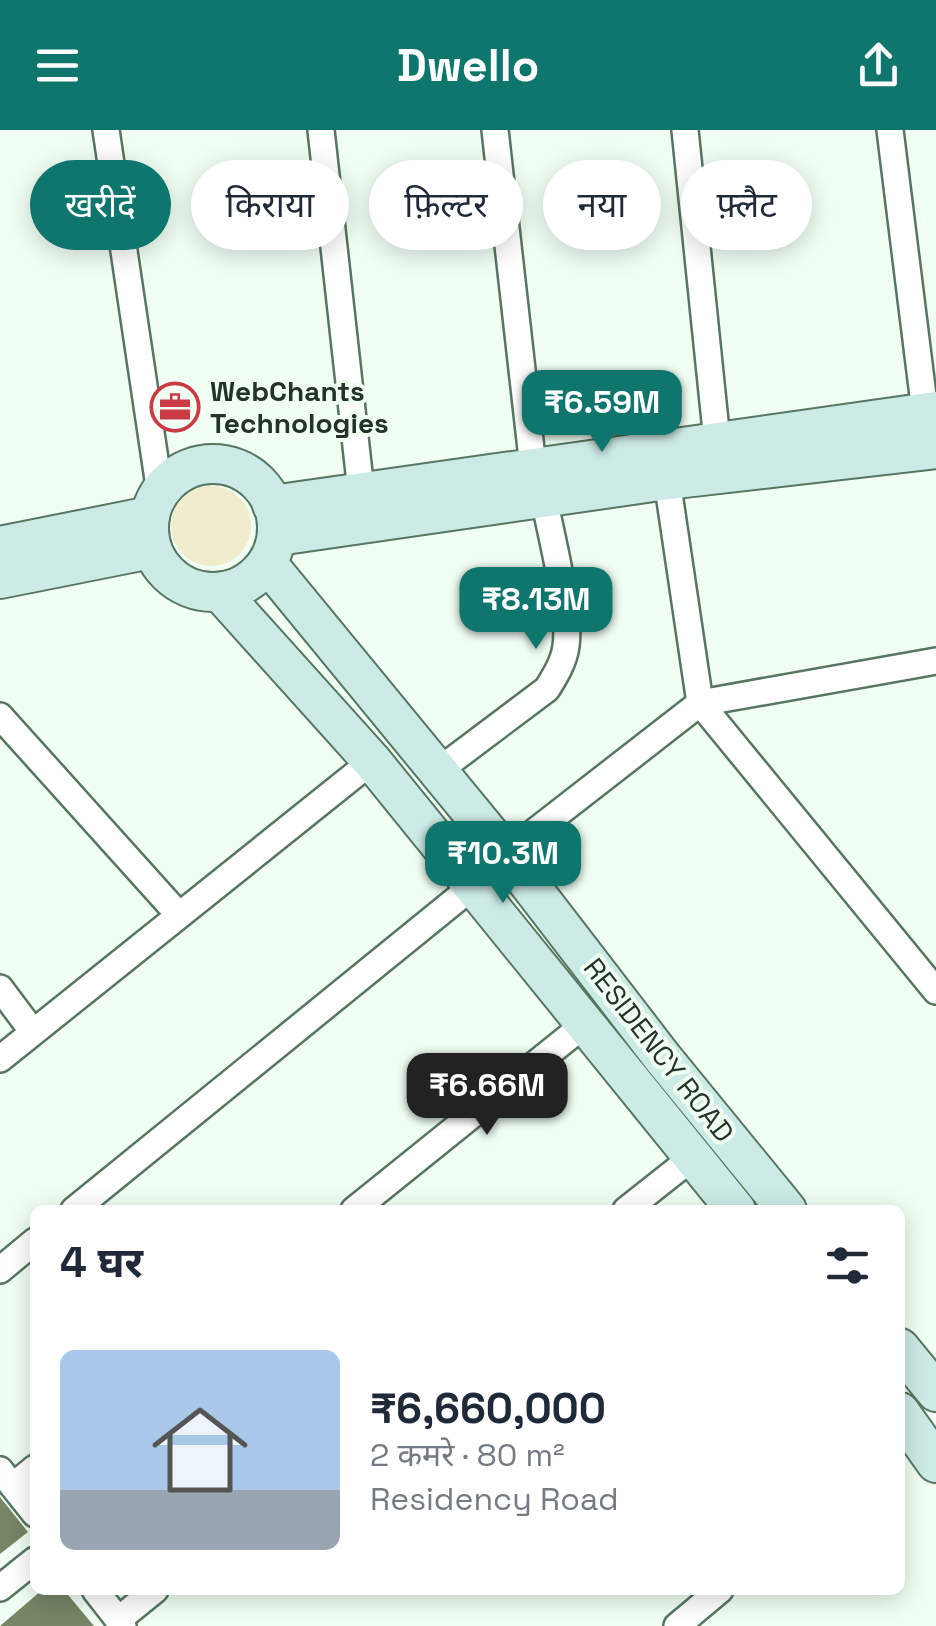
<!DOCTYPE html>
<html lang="hi">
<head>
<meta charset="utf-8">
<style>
	:root { --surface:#fff; --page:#f6f6f7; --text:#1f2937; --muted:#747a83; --accent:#0f766e }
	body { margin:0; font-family:"Space Grotesk","Noto Sans Devanagari",sans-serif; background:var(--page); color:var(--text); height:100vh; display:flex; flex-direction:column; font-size:38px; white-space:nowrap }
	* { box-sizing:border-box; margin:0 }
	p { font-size:32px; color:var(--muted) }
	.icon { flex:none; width:55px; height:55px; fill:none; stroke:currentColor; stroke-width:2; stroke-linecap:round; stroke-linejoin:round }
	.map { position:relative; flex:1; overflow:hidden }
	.details { position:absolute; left:30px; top:1075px; width:875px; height:390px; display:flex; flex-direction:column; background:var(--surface); border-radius:15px; box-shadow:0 5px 25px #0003 }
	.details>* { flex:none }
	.banner { position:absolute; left:30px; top:30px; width:878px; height:90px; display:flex; gap:20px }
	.price { position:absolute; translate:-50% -85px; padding:0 22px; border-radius:20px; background:var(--accent); color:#fff; font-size:32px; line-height:65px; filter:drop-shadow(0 2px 5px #0008) }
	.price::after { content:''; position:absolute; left:50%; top:60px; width:30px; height:22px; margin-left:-15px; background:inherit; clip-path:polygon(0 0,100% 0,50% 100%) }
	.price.current { background:#222; color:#fff }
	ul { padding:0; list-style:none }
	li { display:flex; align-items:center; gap:30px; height:250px; padding:0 30px }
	li span { display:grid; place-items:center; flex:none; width:280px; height:200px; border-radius:15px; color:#555 }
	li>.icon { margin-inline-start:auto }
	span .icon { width:120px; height:120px; fill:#fffc; stroke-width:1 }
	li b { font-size:42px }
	h2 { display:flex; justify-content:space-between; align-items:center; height:120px; padding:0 30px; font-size:42px }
	.chip { padding:0 35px; border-radius:45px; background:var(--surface); box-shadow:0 5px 25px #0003; font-size:35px; line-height:90px }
	.chip.current { background:var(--accent); color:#fff }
	header { display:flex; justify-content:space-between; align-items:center; height:130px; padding:0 30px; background:var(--accent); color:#fff; font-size:45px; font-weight:700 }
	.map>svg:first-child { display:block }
	.green { fill:#f1edcc }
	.building { fill:#778566 }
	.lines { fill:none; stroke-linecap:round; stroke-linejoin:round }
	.street-casing { stroke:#577661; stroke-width:30 }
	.secondary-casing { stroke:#577661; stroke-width:42 }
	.street { stroke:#fff; stroke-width:25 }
	.secondary { stroke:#cdebe6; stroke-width:38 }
	.labels { text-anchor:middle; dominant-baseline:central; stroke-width:8; stroke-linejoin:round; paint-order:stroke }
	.poi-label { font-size:28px; font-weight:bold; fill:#253229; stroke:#f0fef4; text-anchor:start }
	.street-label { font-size:28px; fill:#253229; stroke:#f0fef4 }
</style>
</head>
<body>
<header><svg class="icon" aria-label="menu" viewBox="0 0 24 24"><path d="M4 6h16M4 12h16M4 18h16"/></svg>Dwello<svg class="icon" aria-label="share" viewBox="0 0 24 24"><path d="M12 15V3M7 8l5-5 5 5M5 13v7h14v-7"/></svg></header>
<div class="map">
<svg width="936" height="1496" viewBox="0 0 936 1496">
	<rect width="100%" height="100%" fill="#f0fef4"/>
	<!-- green -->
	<circle class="green" cx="211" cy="396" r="40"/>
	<!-- building -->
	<g class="building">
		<polygon points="0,1367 28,1402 0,1424"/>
		<polygon points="42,1460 64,1460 94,1496 0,1496"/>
	</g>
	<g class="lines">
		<!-- street casing -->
		<g class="street-casing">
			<g id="street">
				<polyline points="106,0 160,363"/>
				<polyline points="321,0 361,361"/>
				<polyline points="495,0 533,337"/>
				<polyline points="685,0 717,311"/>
				<polyline points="890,0 925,282"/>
				<polyline points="667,350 700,573 936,861"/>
				<polyline points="0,586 179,785"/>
				<path d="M438,641L547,559C555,546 564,532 566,516C571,481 551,406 544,368"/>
				<polyline points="506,724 700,573 936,531"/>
				<polyline points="0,858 33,902"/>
				<polyline points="0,929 372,631"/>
				<polyline points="74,1080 473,756"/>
				<polyline points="354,1080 585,894"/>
				<polyline points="626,1080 693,1027"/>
				<polyline points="0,1140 35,1111"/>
				<polyline points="0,1340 35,1384"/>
				<polyline points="13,1356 35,1338"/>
				<polyline points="0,1458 35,1430"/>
				<polyline points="95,1460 123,1496"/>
				<polyline points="118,1490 155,1460"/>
				<polyline points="677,1496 720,1460"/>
			</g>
		</g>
		<!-- secondary casing -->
		<g class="secondary-casing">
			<g id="secondary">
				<circle cx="213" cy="398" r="64"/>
				<polyline points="272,375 936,281"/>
				<polyline points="278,406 667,350 936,319"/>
				<polyline points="0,416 150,386"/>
				<polyline points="267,433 506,724 662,927 787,1080"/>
				<polyline points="0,449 151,419"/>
				<polyline points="220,462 372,631 736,1080"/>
				<polyline points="900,1218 936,1262"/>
				<polyline points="900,1282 936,1333"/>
			</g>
		</g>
		<!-- street -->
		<use href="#street" class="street"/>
		<!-- secondary -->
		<use href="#secondary" class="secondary"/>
	</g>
	<!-- icons -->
	<defs>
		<g id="office-ring" transform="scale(2.5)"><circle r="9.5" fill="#f0fef4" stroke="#cb3b45" stroke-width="1.5"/><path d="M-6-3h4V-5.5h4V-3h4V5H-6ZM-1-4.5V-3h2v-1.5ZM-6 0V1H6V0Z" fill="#cb3b45"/></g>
	</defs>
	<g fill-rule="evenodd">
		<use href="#office-ring" x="175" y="277"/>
	</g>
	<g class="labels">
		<!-- poi labels -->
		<g class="poi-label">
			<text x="210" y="261">WebChants<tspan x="210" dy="32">Technologies</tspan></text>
		</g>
		<!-- street labels -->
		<g class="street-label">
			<text transform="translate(659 920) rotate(52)">RESIDENCY ROAD</text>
		</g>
	</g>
</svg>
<b class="price" style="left:602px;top:325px">₹6.59M</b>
<b class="price" style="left:536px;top:522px">₹8.13M</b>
<b class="price" style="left:503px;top:776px">₹10.3M</b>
<b class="price current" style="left:487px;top:1008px">₹6.66M</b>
<div class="banner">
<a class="chip current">खरीदें</a>
<a class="chip">किराया</a>
<a class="chip">फ़िल्टर</a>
<a class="chip">नया</a>
<a class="chip">फ़्लैट</a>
</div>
<section class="details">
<h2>4 घर<svg class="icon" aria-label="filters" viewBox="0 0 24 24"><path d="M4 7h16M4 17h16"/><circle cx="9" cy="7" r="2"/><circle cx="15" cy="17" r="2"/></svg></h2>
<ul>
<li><span style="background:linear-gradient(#a9c7e8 70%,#9aa5b1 0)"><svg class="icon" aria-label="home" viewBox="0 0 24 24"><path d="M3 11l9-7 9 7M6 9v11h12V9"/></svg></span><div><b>₹6,660,000</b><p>2 कमरे · 80 m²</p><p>Residency Road</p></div></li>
</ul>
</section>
</div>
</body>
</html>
